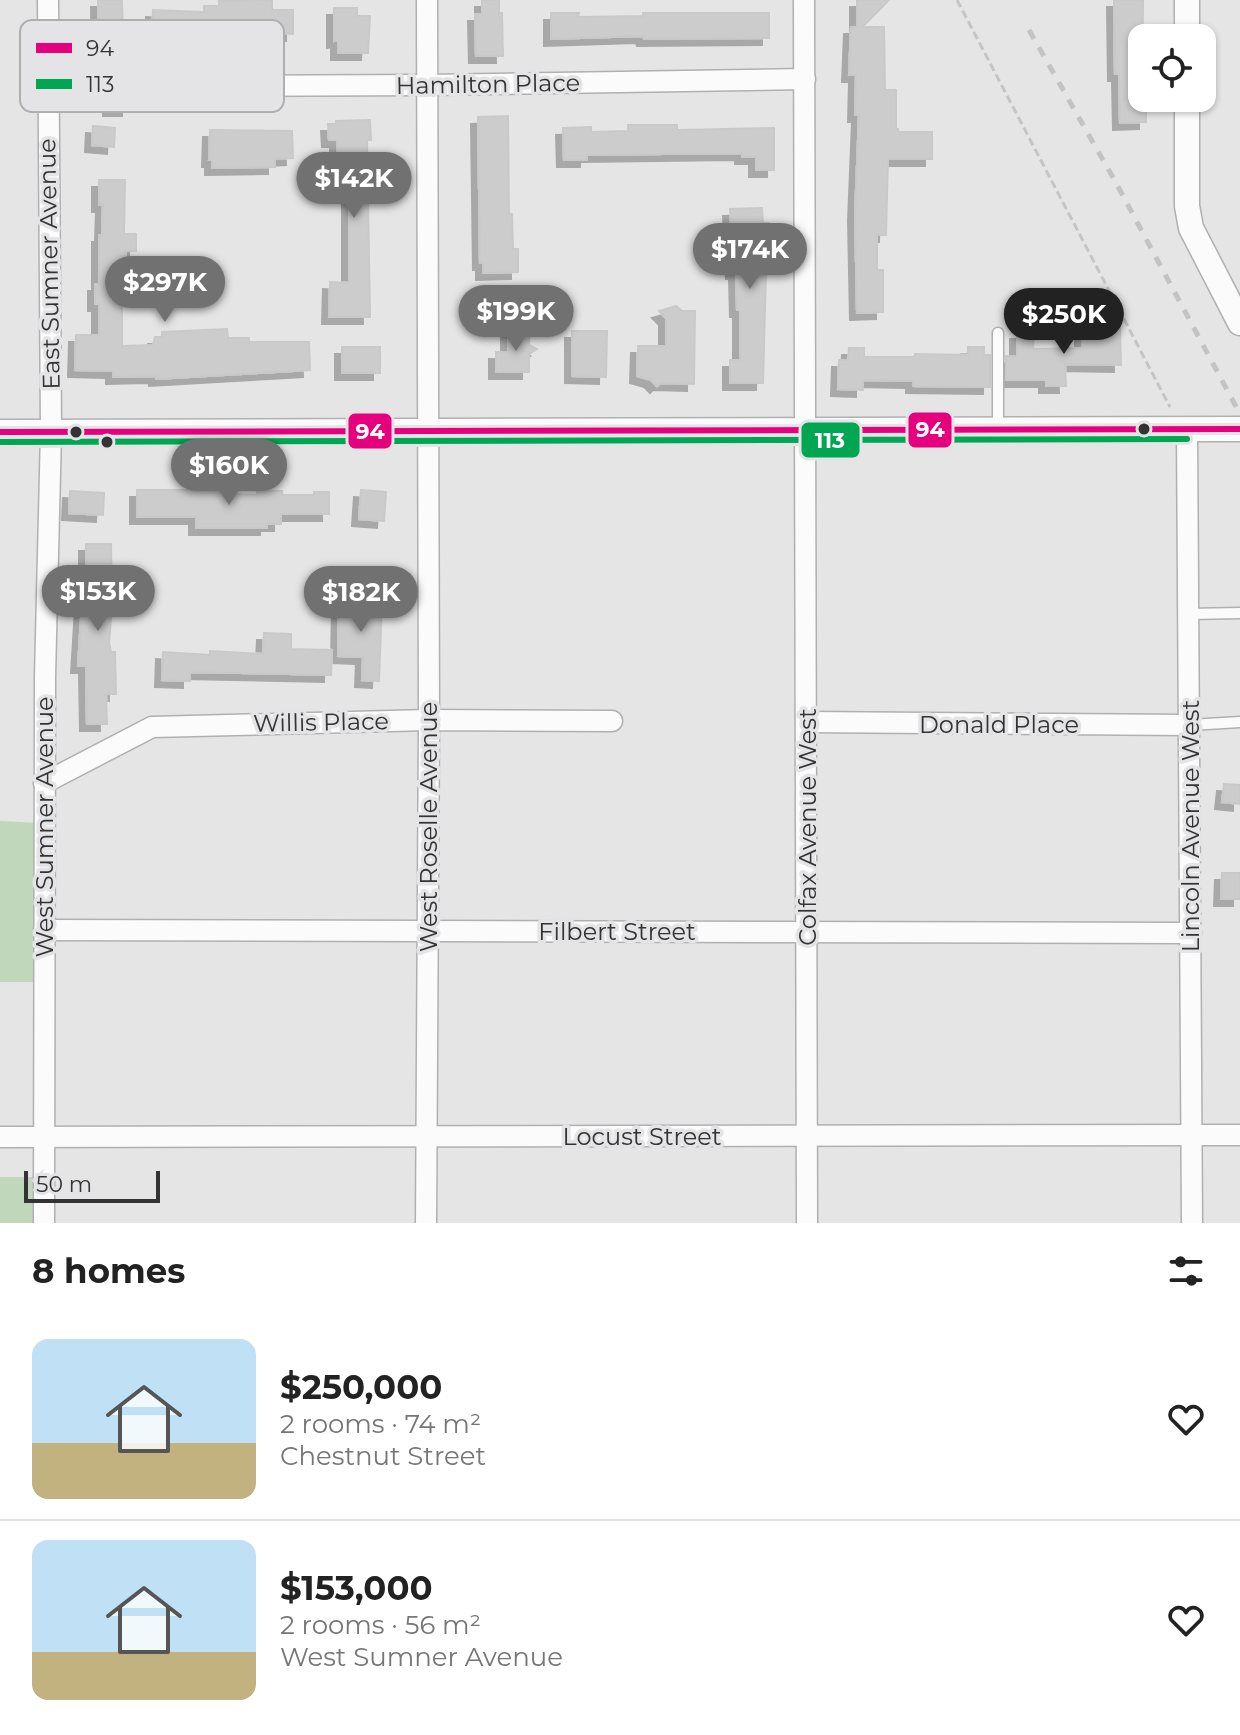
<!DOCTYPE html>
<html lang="en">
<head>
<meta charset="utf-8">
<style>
	:root { --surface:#fff; --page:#f2f2f2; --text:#222; --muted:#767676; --line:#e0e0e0; --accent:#717171 }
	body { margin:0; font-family:Montserrat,sans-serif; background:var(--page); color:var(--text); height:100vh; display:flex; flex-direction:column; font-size:30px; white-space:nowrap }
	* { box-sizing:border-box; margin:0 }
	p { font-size:26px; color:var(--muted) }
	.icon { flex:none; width:44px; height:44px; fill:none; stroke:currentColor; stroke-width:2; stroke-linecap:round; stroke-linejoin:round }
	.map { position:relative; height:1223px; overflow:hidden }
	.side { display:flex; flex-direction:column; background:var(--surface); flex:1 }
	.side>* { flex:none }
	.fabs { position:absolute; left:1128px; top:24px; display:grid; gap:16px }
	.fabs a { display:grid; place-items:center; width:88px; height:88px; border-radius:16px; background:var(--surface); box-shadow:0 2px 6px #0004; font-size:40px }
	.scale { position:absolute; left:24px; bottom:20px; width:136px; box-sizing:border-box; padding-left:8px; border:4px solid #333; border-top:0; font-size:22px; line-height:28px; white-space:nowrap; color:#333; -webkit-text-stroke:6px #e4e4e6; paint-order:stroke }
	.price { position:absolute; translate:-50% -68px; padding:0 18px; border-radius:28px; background:var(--accent); color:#fff; font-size:26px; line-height:52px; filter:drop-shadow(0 2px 4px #0008) }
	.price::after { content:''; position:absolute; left:50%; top:48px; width:24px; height:18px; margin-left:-12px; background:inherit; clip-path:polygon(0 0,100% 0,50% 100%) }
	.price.active { background:#222; color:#fff }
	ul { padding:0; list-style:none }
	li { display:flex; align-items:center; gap:24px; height:200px; padding:0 32px }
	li+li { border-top:2px solid var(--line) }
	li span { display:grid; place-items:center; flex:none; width:224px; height:160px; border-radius:16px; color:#555 }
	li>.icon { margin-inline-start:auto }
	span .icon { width:96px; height:96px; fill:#fffc; stroke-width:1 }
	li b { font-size:34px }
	h2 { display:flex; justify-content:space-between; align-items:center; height:96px; padding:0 32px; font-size:34px }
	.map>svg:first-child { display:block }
	.green { fill:#c0d7bc }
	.building { fill:#ccc; stroke:#cac9c9; stroke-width:2; filter:url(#shadow) }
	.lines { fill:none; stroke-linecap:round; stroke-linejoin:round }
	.service-casing { stroke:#b0b0b1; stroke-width:13 }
	.minor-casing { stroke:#b0b0b1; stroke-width:23 }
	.tertiary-casing { stroke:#b0b0b1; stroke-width:27 }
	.path { stroke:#c5c5c6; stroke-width:3; stroke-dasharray:8 4; stroke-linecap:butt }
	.service { stroke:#fbfbfb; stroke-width:10 }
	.minor { stroke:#fbfbfb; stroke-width:20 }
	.tertiary { stroke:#fbfbfb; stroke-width:24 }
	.rail { stroke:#c3c3c3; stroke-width:5; stroke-dasharray:10 10; stroke-linecap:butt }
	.bus-1-casing { stroke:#e4e4e6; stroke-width:12 }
	.bus-2-casing { stroke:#e4e4e6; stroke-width:12 }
	.bus-1 { stroke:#e5007d; stroke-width:6 }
	.bus-2 { stroke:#00a651; stroke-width:6 }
	.bus-dot { fill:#333; stroke:#e4e4e6; stroke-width:3 }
	.labels { text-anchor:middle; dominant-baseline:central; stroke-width:7; stroke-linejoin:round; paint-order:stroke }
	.street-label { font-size:24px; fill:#333; stroke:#e4e4e6 }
	.key { fill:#e4e4e6; stroke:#afafb0; stroke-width:2 }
	.key-label { font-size:22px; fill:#333 }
	.line-badge { stroke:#e4e4e6; stroke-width:3 }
	.badge-label { font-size:22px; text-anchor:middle; font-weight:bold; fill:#fff }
</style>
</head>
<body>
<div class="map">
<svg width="1240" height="1223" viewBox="0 0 1240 1223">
	<defs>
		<filter id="shadow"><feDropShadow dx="-7" dy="7" stdDeviation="0" flood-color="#0004"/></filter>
	</defs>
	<rect width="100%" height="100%" fill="#e5e5e5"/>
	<!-- green -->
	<g class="green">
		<polygon points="0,821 40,823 43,982 0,982"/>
		<rect x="0" y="1177" width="34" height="46"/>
	</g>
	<!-- building -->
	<g class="building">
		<polygon points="98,0 122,0 123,31 129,31 129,109 110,109 110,98 99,99"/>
		<polygon points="272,0 272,10 293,10 293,34 253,32 152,35 153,10 204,12 204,6 219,6 219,1"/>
		<polygon points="482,0 499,0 499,13 502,13 503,56 476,56 475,14 482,14"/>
		<polygon points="857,0 889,0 862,27 884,27 885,90 896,90 896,129 898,129 898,132 932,132 932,159 888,159 886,235 877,235 877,270 883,270 883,312 857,313 855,214 859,115 855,115 856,75 849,75 851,27 857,27"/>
		<polygon points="1114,0 1143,0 1142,98 1146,98 1146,122 1120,123 1119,74 1115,74"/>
		<polygon points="334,8 357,8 357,16 370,16 368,53 338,53 338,40 334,41"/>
		<polygon points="551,13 579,13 578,17 643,16 643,13 769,13 769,38 644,39 643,36 551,39"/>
		<polygon points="508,116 509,214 512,214 513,249 518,249 518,272 483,273 483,263 480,263 478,117"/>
		<polygon points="370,120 371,140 367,140 370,317 329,317 330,282 349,283 349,162 337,162 337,140 329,140 328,124 336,124 336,121"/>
		<polygon points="628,125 677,125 677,130 774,128 774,170 756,170 756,157 742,157 742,153 587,155 587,160 564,160 563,128 591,127 591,132 628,131"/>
		<polygon points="93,126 115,128 114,147 92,145"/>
		<polygon points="210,130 292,131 293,158 275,159 275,167 212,168 212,160 209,160"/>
		<polygon points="99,180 125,180 124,234 136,234 136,251 126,251 126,261 122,261 122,346 153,345 155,337 162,337 162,332 227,329 228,338 249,338 249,342 309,342 310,370 156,379 156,376 113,377 113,371 75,370 76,335 99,335 99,304 95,304 95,284 99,284 99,235 102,235 103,205 99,205"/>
		<polygon points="762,208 763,223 769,223 770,272 766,272 763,383 730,383 730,360 740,360 740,310 737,310 736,272 733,272 730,209"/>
		<polygon points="676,306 682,311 695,311 694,384 660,383 657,386 651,380 637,376 638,346 666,346 666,318 659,311"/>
		<polygon points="1107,322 1120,326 1121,365 1065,364 1066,386 1046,386 1046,380 1006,380 1006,356 1017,357 1017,332 1034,332 1033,349 1082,348 1082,326 1107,326"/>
		<polygon points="529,329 529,345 537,349 529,354 529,372 496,372 496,352 508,352 508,330"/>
		<polygon points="572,331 607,331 606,377 572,376"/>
		<rect x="342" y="347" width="38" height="26"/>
		<polygon points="968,347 984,347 984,355 990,355 990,387 913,386 913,381 863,380 863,390 838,389 839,360 848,360 849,348 864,348 864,357 914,357 915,354 968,355"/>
		<polygon points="137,490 229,490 229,494 257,495 257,490 282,491 282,495 314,495 314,492 329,492 329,514 281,514 281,524 267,524 267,528 196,528 196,517 137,517"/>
		<polygon points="361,490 386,492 384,521 359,519"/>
		<polygon points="70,491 104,493 103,515 69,513"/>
		<polygon points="86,544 111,544 112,606 109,643 111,652 115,652 116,694 106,694 107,724 87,724 86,666 78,666 83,586 86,586"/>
		<polygon points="339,599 382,600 379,681 362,680 363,657 338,656"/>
		<polygon points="264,633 291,634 291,649 332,650 331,675 190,672 190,681 162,680 163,652 210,655 210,651 263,654"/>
		<polygon points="1224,784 1240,785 1240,804 1222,802"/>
		<polygon points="1222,873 1240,873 1240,899 1221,899"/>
	</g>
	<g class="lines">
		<!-- service casing -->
		<g class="service-casing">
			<g id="service">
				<polyline points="998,333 998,430"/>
				<polyline points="1189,614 1240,613"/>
				<polyline points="1190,725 1240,722"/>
			</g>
		</g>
		<!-- minor casing -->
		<g class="minor-casing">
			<g id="minor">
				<polyline points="804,0 807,1223"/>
				<polyline points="172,86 427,85 805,79"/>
				<polyline points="1187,429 1192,1223"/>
				<polyline points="807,722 1190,725"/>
				<polyline points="44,783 152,727 429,720 612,721"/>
				<polyline points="44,930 1191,933"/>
				<polyline points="0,1137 1240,1135"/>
				<polyline points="44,1223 45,677 51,432 48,0"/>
				<polyline points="426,1223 429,720 427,0"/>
			</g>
		</g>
		<!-- tertiary casing -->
		<g class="tertiary-casing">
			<g id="tertiary">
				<polyline points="1187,38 1187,0"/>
				<polyline points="1187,98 1187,206 1191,228 1240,323"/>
				<polyline points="0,432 1240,429"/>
			</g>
		</g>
		<!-- path -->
		<polyline class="path" points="957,0 1170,407"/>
		<!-- service -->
		<use href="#service" class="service"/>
		<!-- minor -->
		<use href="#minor" class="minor"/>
		<!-- tertiary -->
		<use href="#tertiary" class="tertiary"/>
		<!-- rail -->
		<polyline class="rail" points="1029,30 1115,181 1240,414"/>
		<!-- bus-1 casing -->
		<g class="bus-1-casing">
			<polyline id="bus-1" points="0,432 1240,429"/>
		</g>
		<!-- bus-2 casing -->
		<g class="bus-2-casing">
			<polyline id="bus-2" points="0,442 1187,439"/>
		</g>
		<!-- bus-1 -->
		<use href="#bus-1" class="bus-1"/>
		<!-- bus-2 -->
		<use href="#bus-2" class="bus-2"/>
	</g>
	<!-- markers -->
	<g class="bus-dot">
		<circle cx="1144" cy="429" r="7"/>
		<circle cx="76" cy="432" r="7"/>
		<circle cx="107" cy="442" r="7"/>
	</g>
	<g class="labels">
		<!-- street labels -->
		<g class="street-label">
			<text transform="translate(488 84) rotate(-1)">Hamilton Place</text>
			<text transform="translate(49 264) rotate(-91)">East Sumner Avenue</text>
			<text transform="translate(321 722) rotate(-1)">Willis Place</text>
			<text x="999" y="724">Donald Place</text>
			<text transform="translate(1190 826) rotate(-90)">Lincoln Avenue West</text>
			<text transform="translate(44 827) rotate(-90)">West Sumner Avenue</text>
			<text transform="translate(428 827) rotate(-90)">West Roselle Avenue</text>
			<text transform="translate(807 827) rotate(-90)">Colfax Avenue West</text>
			<text x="617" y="931">Filbert Street</text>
			<text x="642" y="1136">Locust Street</text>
		</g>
	</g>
	<!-- legend -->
	<rect x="20" y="20" width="264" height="92" rx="12" class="key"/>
	<rect x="36" y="43" width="36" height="10" fill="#e5007d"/>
	<rect x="36" y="79" width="36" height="10" fill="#00a651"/>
	<g class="key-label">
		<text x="86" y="56">94</text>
		<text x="86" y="92">113</text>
	</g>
	<g class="line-badge">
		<rect x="907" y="411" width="46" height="38" rx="8" fill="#e5007d"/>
		<rect x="347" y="412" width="46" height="38" rx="8" fill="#e5007d"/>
		<rect x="800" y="421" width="61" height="38" rx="8" fill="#00a651"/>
	</g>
	<g class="badge-label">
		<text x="930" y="437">94</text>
		<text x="370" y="439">94</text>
		<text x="830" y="448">113</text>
	</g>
</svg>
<div class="fabs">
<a><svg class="icon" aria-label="locate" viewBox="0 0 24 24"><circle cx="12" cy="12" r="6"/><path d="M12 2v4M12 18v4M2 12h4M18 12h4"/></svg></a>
</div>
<div class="scale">50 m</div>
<b class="price" style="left:354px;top:220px">$142K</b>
<b class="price" style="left:750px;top:291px">$174K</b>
<b class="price" style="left:165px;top:324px">$297K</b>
<b class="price" style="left:516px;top:353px">$199K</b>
<b class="price active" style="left:1064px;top:356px">$250K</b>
<b class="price" style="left:229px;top:507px">$160K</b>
<b class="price" style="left:98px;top:633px">$153K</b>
<b class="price" style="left:361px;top:634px">$182K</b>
</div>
<section class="side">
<h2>8 homes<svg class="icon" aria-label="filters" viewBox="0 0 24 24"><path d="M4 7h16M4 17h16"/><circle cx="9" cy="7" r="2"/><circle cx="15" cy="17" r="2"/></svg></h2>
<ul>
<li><span style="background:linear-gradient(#bfe0f5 65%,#c2b280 0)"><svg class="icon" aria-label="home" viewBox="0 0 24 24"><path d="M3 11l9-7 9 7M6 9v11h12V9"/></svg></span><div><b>$250,000</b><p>2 rooms · 74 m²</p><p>Chestnut Street</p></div><svg class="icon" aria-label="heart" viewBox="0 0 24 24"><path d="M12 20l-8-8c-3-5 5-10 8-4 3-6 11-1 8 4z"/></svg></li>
<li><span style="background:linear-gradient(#bfe0f5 70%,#c2b280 0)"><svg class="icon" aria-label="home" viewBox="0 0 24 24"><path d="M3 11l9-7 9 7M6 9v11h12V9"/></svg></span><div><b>$153,000</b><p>2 rooms · 56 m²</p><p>West Sumner Avenue</p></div><svg class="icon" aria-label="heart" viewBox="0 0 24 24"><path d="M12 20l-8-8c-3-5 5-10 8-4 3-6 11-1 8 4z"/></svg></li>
</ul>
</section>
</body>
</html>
